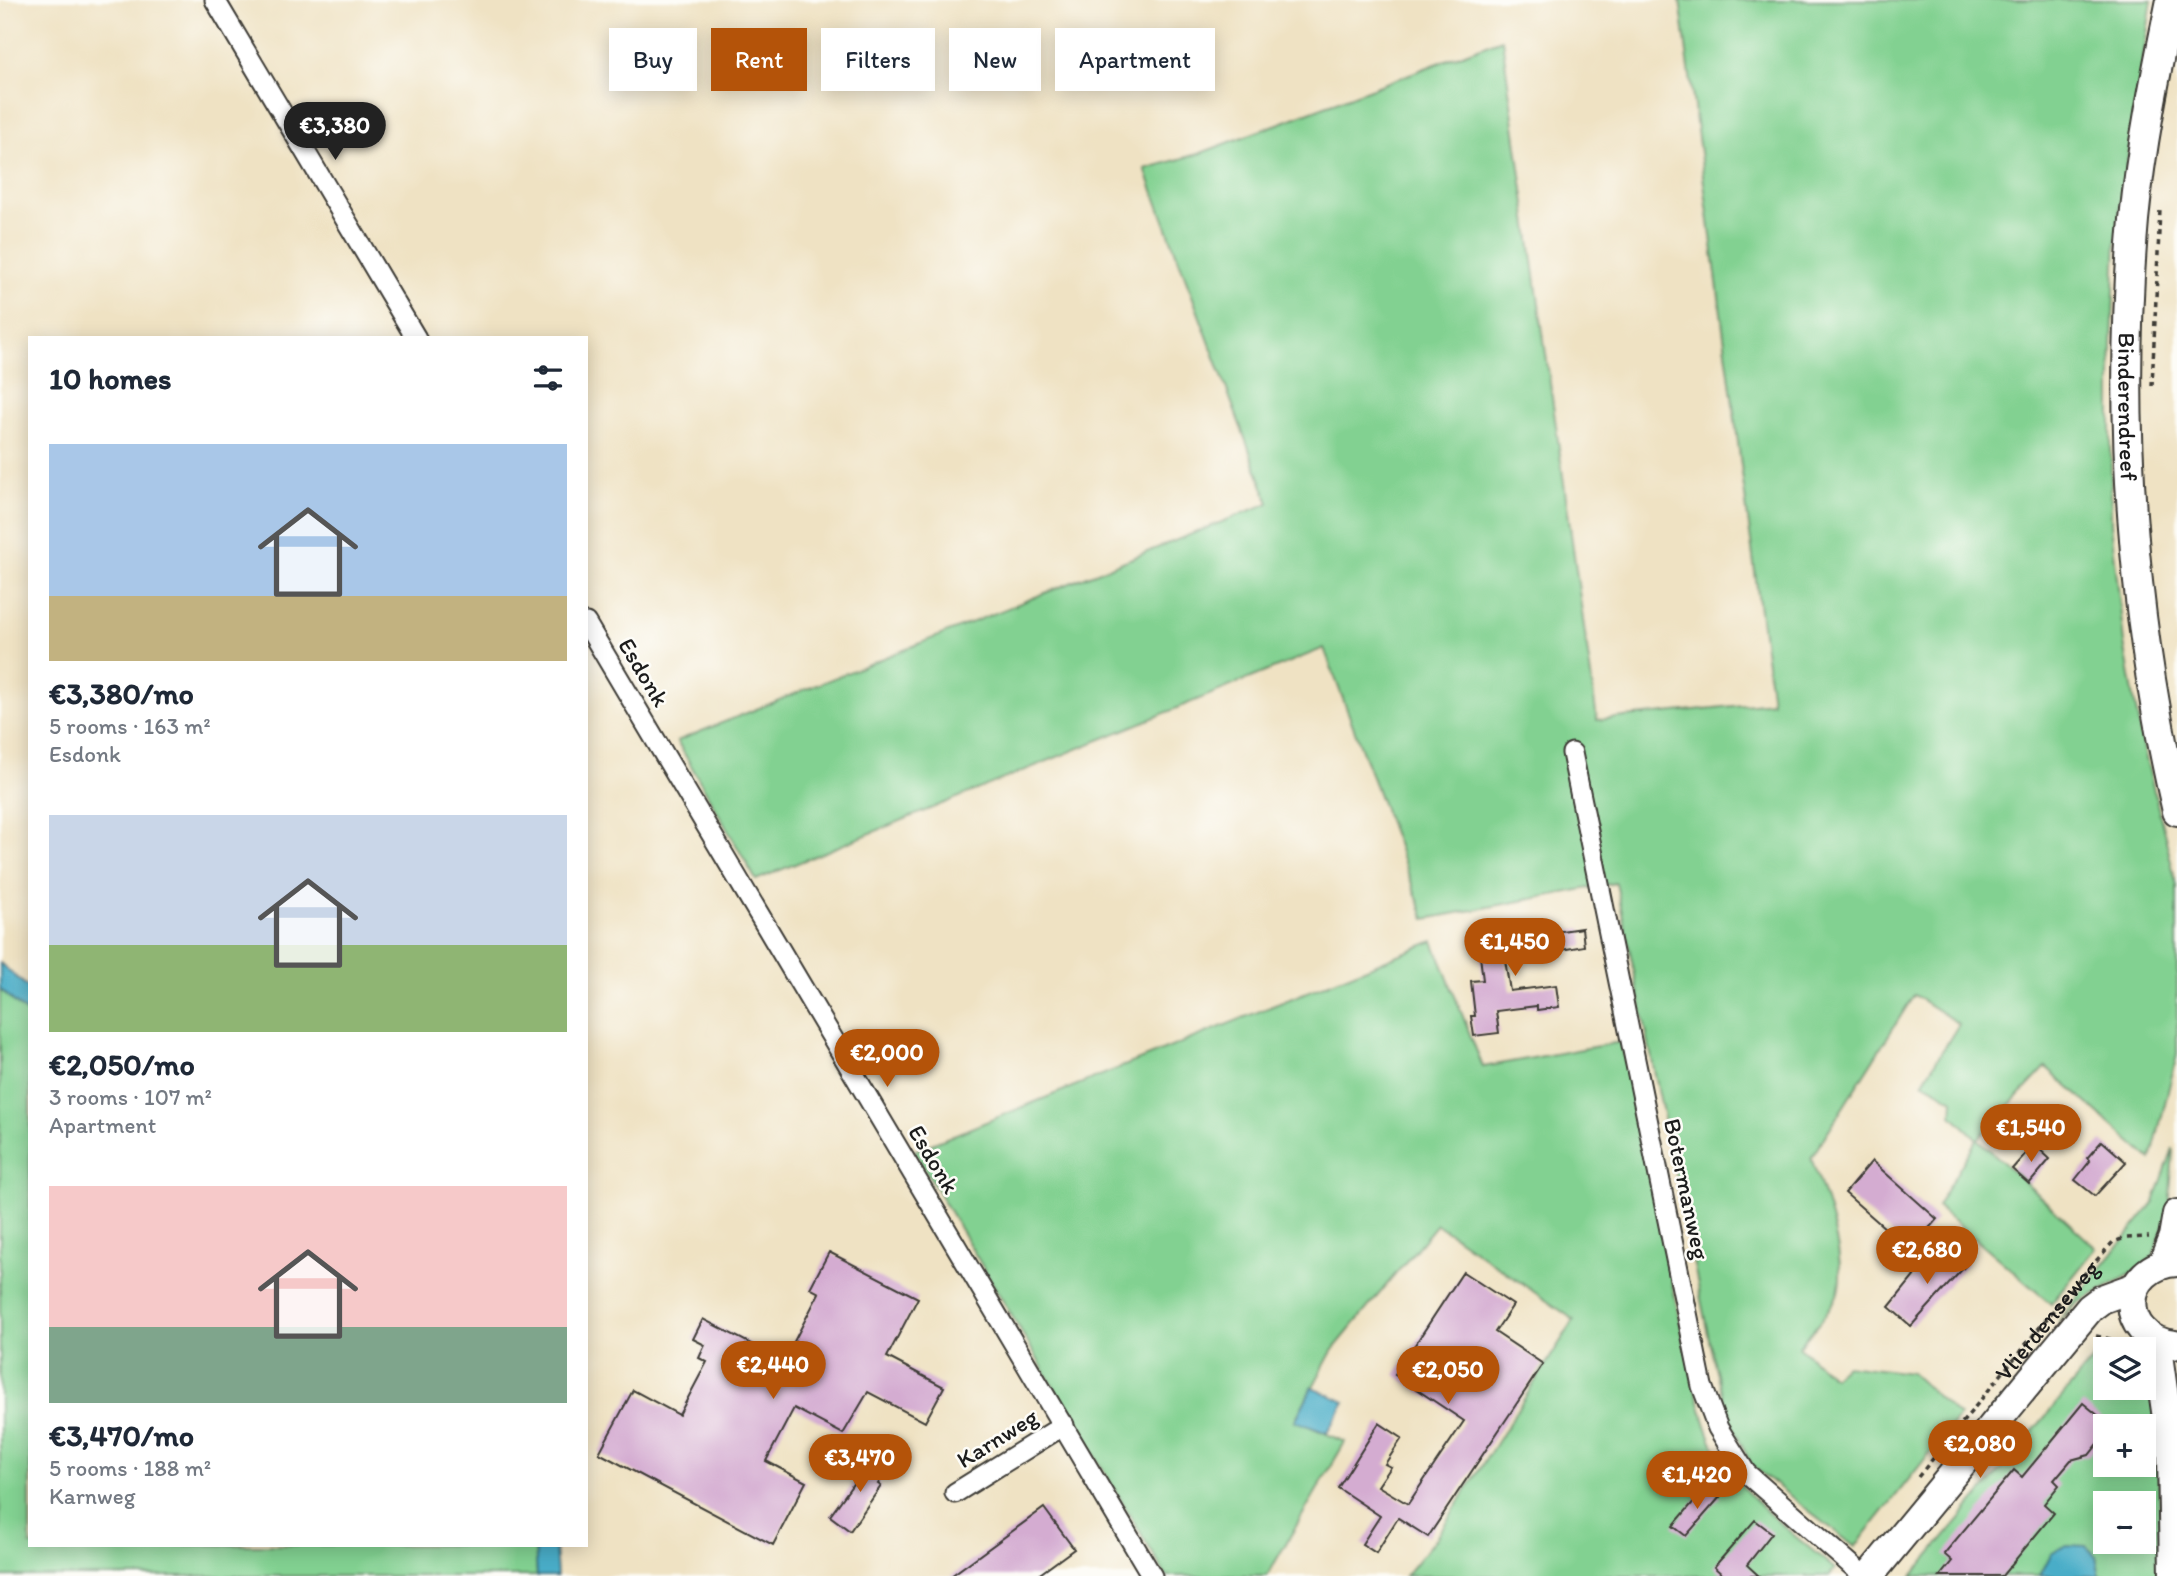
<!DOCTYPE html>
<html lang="en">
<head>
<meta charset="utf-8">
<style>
	:root { --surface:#fff; --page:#f2f2f3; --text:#1f2937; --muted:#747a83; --accent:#b45309 }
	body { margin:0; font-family:Itim,sans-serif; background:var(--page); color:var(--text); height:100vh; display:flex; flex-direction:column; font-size:26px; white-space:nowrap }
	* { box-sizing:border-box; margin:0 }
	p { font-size:23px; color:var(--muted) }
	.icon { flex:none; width:38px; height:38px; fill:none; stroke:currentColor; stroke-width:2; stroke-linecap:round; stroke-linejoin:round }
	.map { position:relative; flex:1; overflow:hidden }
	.sheet { position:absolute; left:28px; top:336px; width:560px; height:1211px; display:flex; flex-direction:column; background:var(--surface); border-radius:0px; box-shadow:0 4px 18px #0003 }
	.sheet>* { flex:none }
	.banner { position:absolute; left:609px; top:28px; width:665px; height:63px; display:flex; gap:14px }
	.buttons { position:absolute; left:2093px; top:1337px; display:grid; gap:14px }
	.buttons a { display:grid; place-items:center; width:63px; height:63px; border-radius:0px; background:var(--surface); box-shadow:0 4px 18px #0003; font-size:35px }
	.price { position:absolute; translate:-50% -60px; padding:0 16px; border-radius:24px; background:var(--accent); color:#fff; font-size:23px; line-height:46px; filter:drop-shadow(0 2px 4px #0008) }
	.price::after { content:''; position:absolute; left:50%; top:42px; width:21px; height:16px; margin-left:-10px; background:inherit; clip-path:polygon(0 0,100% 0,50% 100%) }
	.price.active { background:#222; color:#fff }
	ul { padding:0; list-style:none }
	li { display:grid; align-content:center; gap:14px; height:371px; padding:0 21px }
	li span { display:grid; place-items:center; height:217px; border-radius:0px; color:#555 }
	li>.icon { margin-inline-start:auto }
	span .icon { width:126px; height:126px; fill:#fffc; stroke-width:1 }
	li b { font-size:30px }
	h2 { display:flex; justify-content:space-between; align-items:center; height:84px; padding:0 21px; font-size:30px }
	.chip { padding:0 24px; border-radius:0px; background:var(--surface); box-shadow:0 4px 18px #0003; font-size:24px; line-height:63px }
	.chip.active { background:var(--accent); color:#fff }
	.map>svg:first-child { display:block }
	.green { fill:#82d191; stroke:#4f7656; stroke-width:2; fill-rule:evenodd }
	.water { fill:#49adc8; stroke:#326472; stroke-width:2 }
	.building { fill:#d4acd1 }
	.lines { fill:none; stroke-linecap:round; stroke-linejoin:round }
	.street-casing { stroke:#3c3a35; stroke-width:23 }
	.secondary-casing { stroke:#3c3a35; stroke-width:32 }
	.path { stroke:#3c3a35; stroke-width:3.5; stroke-dasharray:5 5; stroke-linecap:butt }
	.street { stroke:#fff; stroke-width:19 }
	.secondary { stroke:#fff; stroke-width:28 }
	.labels { text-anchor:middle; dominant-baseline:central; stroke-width:5; stroke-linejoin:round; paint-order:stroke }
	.street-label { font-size:24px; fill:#1c1c1c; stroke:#fdfcf7 }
</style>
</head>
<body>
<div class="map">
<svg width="2177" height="1576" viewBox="0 0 2177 1576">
	<rect width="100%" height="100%" fill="#fdfcf7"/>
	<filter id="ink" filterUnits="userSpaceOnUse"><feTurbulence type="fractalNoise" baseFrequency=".0143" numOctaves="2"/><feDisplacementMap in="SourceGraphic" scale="14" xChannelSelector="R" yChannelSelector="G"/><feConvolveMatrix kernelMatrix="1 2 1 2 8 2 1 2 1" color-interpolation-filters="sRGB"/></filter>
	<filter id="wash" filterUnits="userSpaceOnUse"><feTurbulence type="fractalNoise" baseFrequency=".00686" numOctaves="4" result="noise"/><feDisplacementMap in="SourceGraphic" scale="28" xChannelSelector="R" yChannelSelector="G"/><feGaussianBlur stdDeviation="1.57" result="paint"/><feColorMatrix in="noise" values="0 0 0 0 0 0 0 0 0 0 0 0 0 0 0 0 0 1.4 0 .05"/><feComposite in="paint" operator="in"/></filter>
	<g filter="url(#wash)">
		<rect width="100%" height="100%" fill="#efe2c3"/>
		<!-- green -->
		<g class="green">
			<path d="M1680,0H2152L2116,237L2111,373V523L2124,643L2141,737L2177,886V1055L2151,1160L2046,1067L1978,1139L2096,1248L2051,1304L1937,1206L1977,1139L1952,1115L1953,1100L1923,1082L1959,1024L1914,995L1811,1158C1823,1190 1849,1261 1837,1295C1830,1313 1810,1332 1799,1347L1833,1377L1846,1365L1911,1373L1959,1416L1855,1547L1752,1466L1728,1418L1712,1354L1616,883L1425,919L1324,648L756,880L677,741L1269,503L1145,169L1201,153L1502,39L1597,720L1772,702Z"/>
			<path d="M1433,941L1483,1067L1621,1042L1691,1373C1699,1400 1705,1431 1719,1455C1747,1502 1795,1535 1835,1569L1829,1576H1405L1436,1538L1574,1320L1437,1224L1332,1351L1295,1420L1345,1442L1267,1576H1166L1156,1559L914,1151Z"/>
			<polygon points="0,989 30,1016 30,1545 535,1545 537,1576 0,1576"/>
			<polygon points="2173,1148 2169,1212 2152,1258 2131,1274 2078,1303 2058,1322 2154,1202"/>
			<path d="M2105,1353V1388H2144V1372L2155,1375L2162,1576H2100L2096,1556L2086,1547C2056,1545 2053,1551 2040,1576H1912L2095,1357ZM2105,1426H2144V1465H2105ZM2105,1503H2144V1542H2105Z"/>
		</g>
		<!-- water -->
		<g class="water">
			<polygon points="0,963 30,989 30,1016 0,989"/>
			<polygon points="1312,1387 1345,1402 1327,1433 1295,1421"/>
			<polygon points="535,1545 555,1545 557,1576 537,1576"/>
			<polygon points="2067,1545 2086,1546 2096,1556 2100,1576 2040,1576 2051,1554"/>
		</g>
		<g id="blocks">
			<!-- building -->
			<g class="building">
				<polygon points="1582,928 1584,946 1505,960 1510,991 1556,985 1559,1007 1537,1010 1537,1006 1496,1011 1499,1033 1474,1036 1471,1016 1475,1016 1471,981 1483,980 1479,948 1501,945 1501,940"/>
				<polygon points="2102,1141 2126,1162 2095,1196 2075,1180 2090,1161 2087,1158"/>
				<polygon points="2034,1144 2050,1159 2029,1184 2012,1169"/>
				<polygon points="1872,1161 1937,1219 1910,1250 1845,1193"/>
				<polygon points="1951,1249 1967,1264 1911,1326 1889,1307 1933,1253 1941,1260"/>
				<polygon points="829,1252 918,1298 887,1357 944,1387 925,1422 868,1392 843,1434 794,1408 766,1461 806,1482 773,1545 599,1453 633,1390 679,1415 707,1362 699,1358 705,1345 693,1339 703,1319 784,1361 819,1293 810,1288"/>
				<polygon points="1463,1272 1513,1305 1495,1332 1543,1364 1428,1537 1398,1518 1376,1553 1362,1544 1380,1516 1338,1488 1379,1423 1402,1438 1385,1464 1391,1467 1378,1486 1408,1504 1464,1421 1395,1375"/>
				<polygon points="2083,1403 2111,1426 2105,1426 2105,1435 2089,1455 2071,1460 2054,1480 2059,1485 2044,1504 2054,1513 2002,1576 1940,1576 1952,1561 1944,1554 2014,1470 2022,1477"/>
				<polygon points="873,1456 889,1467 878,1484 881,1486 850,1531 830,1516"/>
				<polygon points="1707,1486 1720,1497 1686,1536 1673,1526"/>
				<polygon points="1044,1508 1074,1549 1037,1576 951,1576"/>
				<polygon points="1755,1520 1772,1533 1747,1565 1759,1576 1724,1576 1714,1567"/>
			</g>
		</g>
	</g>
	<g filter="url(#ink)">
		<use href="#blocks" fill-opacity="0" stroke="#3c3a35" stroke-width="2"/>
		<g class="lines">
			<!-- street casing -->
			<g class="street-casing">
				<g id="street">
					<polyline points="215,0 416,338"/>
					<polyline points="586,623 1152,1576"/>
					<polyline points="1572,753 1702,1386 1718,1428 1746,1473 1864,1576"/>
					<polyline points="955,1493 1064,1425"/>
				</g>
			</g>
			<!-- secondary casing -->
			<g class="secondary-casing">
				<g id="secondary">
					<path id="s2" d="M2171,0C2156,73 2141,146 2134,220C2117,415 2132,621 2177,811"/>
					<polyline points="2163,1263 2173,1237 2177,1214"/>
					<polyline points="2156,1341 2172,1453 2174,1576"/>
					<path d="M2174,1345C2116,1338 2120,1265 2177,1262"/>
					<polyline points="1869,1576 2090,1308 2102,1299 2135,1287"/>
				</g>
			</g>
			<!-- path -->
			<g class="path">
				<polyline points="2152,386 2160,209"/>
				<polyline points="2096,1336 2115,1340 2124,1349"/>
				<path id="s1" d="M1918,1477L2070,1290L2113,1242L2125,1238L2149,1237"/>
			</g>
			<!-- street -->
			<use href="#street" class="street"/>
			<!-- secondary -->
			<use href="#secondary" class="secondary"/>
		</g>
	</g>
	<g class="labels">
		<!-- street labels -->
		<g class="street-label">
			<text stroke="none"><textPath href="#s2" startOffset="410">Binderendreef</textPath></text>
			<text transform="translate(644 672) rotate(59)">Esdonk</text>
			<text transform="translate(934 1159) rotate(59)">Esdonk</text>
			<text transform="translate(1687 1189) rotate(78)">Botermanweg</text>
			<text stroke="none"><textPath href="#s1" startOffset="203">Vlierdenseweg</textPath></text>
			<text transform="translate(997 1438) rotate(-32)">Karnweg</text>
		</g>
	</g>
</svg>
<div class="buttons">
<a><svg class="icon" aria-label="layers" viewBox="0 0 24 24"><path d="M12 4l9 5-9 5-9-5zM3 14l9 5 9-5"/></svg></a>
<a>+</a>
<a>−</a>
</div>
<b class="price active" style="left:335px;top:162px">€3,380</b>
<b class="price" style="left:1515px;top:978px">€1,450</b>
<b class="price" style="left:887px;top:1089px">€2,000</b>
<b class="price" style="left:2031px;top:1164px">€1,540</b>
<b class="price" style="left:1927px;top:1286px">€2,680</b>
<b class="price" style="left:773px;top:1401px">€2,440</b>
<b class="price" style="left:1448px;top:1406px">€2,050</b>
<b class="price" style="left:1980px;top:1480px">€2,080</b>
<b class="price" style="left:860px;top:1494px">€3,470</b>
<b class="price" style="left:1697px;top:1511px">€1,420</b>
<div class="banner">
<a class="chip">Buy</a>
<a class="chip active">Rent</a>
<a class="chip">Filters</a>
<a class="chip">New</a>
<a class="chip">Apartment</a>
</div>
<section class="sheet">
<h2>10 homes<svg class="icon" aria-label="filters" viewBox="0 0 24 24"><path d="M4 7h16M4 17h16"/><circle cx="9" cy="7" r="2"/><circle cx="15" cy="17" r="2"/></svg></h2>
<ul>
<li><span style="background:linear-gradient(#a9c7e8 70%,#c2b280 0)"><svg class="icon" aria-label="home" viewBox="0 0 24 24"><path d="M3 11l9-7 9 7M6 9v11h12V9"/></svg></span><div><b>€3,380/mo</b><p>5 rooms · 163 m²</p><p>Esdonk</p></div></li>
<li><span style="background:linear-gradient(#c9d6e8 60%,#8fb573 0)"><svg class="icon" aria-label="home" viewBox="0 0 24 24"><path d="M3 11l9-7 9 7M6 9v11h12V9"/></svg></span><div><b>€2,050/mo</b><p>3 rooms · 107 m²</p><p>Apartment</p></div></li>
<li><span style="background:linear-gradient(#f6c9c9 65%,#7fa58c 0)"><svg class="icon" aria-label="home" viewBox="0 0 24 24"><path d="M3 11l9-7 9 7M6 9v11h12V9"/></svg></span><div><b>€3,470/mo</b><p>5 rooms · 188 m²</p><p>Karnweg</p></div></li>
</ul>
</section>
</div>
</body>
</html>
